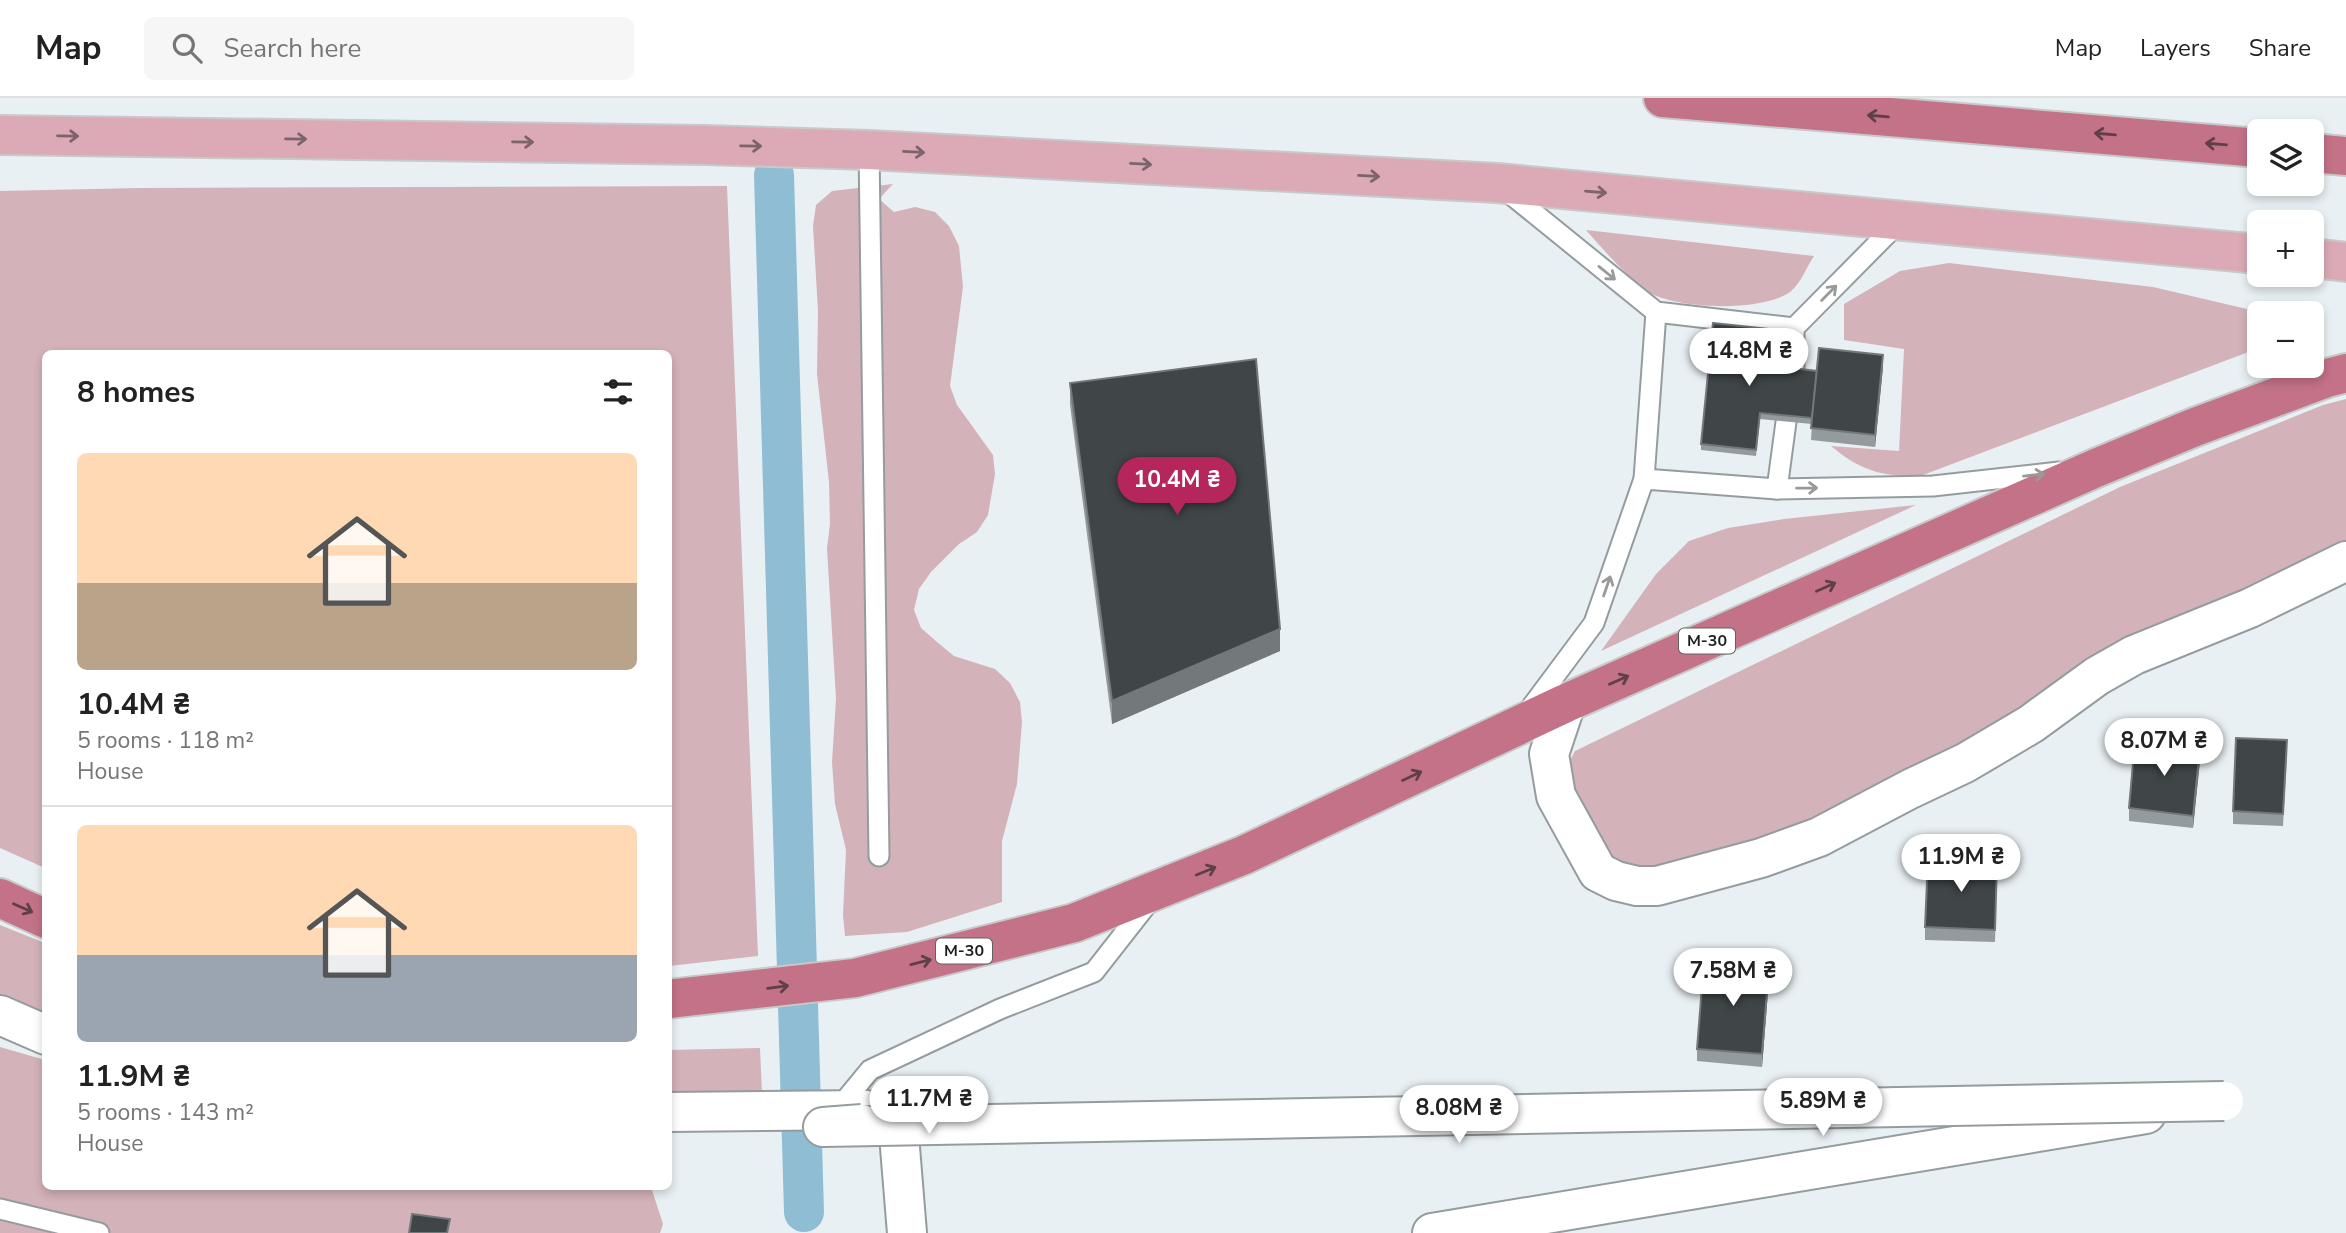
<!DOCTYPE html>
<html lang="en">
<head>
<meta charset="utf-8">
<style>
	:root { --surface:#fff; --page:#f6f6f6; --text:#222; --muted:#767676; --line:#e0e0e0; --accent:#b4265c }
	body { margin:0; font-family:"Nunito Sans",sans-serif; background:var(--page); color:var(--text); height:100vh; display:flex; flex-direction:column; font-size:26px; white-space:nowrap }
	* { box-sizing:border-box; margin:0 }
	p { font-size:23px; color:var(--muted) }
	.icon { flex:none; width:38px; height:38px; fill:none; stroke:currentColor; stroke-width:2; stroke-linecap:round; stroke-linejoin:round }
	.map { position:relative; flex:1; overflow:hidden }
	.side { position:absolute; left:42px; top:252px; width:630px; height:840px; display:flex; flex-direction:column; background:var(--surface); border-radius:10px; box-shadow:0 4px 10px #0003 }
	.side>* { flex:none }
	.controls { position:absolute; left:2247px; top:21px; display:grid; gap:14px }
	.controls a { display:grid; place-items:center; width:77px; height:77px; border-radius:10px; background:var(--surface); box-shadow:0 4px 10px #0003; font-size:35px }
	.price { position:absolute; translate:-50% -60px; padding:0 16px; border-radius:24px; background:#fff; color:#222; font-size:23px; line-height:46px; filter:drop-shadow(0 2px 4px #0008) }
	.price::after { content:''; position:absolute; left:50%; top:42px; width:21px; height:16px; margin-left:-10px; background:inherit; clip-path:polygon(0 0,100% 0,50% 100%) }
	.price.selected { background:var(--accent); color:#fff }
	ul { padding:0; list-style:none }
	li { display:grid; align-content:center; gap:14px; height:371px; padding:0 35px }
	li+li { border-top:2px solid var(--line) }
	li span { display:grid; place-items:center; height:217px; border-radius:10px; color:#555 }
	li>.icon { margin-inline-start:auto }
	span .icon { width:126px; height:126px; fill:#fffc; stroke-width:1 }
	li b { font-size:30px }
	h2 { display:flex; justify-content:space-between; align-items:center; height:84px; padding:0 35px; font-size:30px }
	header { display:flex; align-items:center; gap:42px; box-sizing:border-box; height:98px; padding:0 35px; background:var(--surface); border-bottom:2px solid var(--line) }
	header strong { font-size:33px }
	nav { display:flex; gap:38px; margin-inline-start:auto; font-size:24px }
	.search { width:490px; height:63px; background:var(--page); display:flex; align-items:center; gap:18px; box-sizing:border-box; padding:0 24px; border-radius:10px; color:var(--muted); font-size:26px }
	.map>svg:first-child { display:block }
	.green { fill:#d3b2b9 }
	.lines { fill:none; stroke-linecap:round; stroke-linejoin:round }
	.canal { stroke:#8ebdd4; stroke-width:40 }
	.lane-casing { stroke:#959c9f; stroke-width:23 }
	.street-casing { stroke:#959c9f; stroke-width:42 }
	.primary-casing { stroke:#c8c9c9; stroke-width:42 }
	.highway-casing { stroke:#c8c9c9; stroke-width:42 }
	.lane { stroke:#fff; stroke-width:19 }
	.street { stroke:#fff; stroke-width:38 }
	.primary { stroke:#dcaab7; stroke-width:38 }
	.highway { stroke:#c47287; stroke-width:38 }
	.street-bridge-casing { stroke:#959c9f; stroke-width:42; stroke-linecap:butt }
	.street-bridge { stroke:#fff; stroke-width:38 }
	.wall { fill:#949b9e }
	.shaded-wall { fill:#73797b }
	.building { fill:#404648; stroke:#73797b; stroke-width:2 }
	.oneway { stroke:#5f4049 }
	.oneway2 { stroke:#7c646b }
	.oneway3 { stroke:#989a9a }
	.labels { text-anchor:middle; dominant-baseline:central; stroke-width:7; stroke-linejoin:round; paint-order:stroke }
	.shield { fill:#fff; stroke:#5f6262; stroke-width:2 }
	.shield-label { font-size:16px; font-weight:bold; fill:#1b1e1f }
</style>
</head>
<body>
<header>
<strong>Map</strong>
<div class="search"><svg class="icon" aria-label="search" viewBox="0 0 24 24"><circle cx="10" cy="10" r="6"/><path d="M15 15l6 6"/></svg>Search here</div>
<nav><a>Map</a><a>Layers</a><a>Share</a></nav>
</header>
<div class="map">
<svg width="2346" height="1135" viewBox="0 0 2346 1135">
	<rect width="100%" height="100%" fill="#e9f0f3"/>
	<!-- green -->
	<g class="green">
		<polygon points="893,86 879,101 894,114 915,109 935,114 949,128 959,148 963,189 950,288 957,307 993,357 995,376 988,417 977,434 959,446 931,474 919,491 914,512 921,530 937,544 954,558 995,571 1010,585 1020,604 1022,624 1017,686 1002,743 1002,804 907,834 845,838 843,817 846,752 835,706 832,664 836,601 827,450 830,426 829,384 817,276 818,213 813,128 816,107 832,93"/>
		<polygon points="727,88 758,858 669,868 668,256 46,256 45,770 0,750 0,93 139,90"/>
		<path d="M1586,132L1814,158C1807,168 1800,187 1790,194C1761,214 1683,211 1652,196C1635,188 1600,148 1586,132Z"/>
		<path d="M1949,165L2153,189L2264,215H2259V250L1923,377C1884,380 1861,373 1831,348L1899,353L1904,251L1844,242V206L1900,173Z"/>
		<polygon points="2346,301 2346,455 1897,688 1705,763 1622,777 1581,720 1567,668 1575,653 2120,389 2323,307"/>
		<polygon points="1916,407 1601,553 1656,476 1689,443 1728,430 1784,421"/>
		<polygon points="0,827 45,845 45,916 0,899"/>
		<polygon points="0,949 45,962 46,1088 651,1089 663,1126 660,1135 0,1135"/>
		<polygon points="760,950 762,995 669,1014 668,952"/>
	</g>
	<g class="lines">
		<!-- canal -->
		<polyline class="canal" points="774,77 804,1114"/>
		<!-- lane casing -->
		<g class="lane-casing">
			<g id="lane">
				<polyline points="869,52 879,758"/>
				<polyline points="1503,90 1656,214 1794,230 1901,122"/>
				<polyline points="1794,230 1794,276"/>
				<polyline points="1644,381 1656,214"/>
				<polyline points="1777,391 1786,324"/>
				<polyline points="1527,615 1594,525 1644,381 1777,391 1933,388 2059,374"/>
				<polyline points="837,1012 870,972 1000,911 1094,874 1152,800"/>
				<polyline points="0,1111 99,1135"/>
			</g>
		</g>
		<!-- street casing -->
		<g class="street-casing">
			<g id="street">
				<polyline points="1566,605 1549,656 1556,698 1598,774 1616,783 1637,788 1657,788 1761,760 1819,739 1910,691 1965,665 2031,626 2097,578 2134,557 2250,510 2346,463"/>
				<polyline points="0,917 46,937"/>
				<polyline points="668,1014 867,1012"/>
				<polyline points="866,1026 898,1025 907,1135"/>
				<polyline points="1432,1135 2146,1016"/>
			</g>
		</g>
		<!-- primary casing -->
		<g class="primary-casing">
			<g id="primary">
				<polyline points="0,37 704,47 869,52 1497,85 2259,156"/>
				<polyline points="2312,160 2346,164"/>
			</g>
		</g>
		<!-- highway casing -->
		<g class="highway-casing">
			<g id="highway">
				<polyline points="1663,0 2259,50"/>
				<polyline points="2312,55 2346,58"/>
				<polyline points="0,800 46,821"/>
				<polyline points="668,901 855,880 1074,825 1244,757 1566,605 2096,370 2195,329 2327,280 2346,275"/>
			</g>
		</g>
		<!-- lane -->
		<use href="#lane" class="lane"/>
		<!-- street -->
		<use href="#street" class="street"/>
		<!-- primary -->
		<use href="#primary" class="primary"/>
		<!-- highway -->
		<use href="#highway" class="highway"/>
		<!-- street-bridge casing -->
		<g class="street-bridge-casing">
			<polyline id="street-bridge" points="862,1026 823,1029 2224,1003"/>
		</g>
		<!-- street-bridge -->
		<use href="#street-bridge" class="street-bridge"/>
	</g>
	<!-- wall -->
	<g class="wall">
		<polygon points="1768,237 1765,267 1817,273 1883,269 1875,349 1811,342 1812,326 1760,321 1756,358 1701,352 1701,346"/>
		<polygon points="1070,285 1280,553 1112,626 1070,307"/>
		<polygon points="2287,655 2283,728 2233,726 2233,713"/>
		<polygon points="2200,663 2193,730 2129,723 2129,710"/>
		<polygon points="1997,762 1995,844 1925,842 1925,829"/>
		<polygon points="1769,881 1762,969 1697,963 1697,951"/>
	</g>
	<!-- shaded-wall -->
	<g class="shaded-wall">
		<polygon points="1883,257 1883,269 1875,349 1875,337"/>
		<polygon points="1280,531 1280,553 1112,626 1112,603"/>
		<polygon points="2200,650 2200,663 2193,730 2193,718"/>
		<polygon points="1769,868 1769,881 1762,969 1762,956"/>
	</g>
	<!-- building -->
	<g class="building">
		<polygon points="1713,225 1768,231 1765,267 1817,273 1812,320 1760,315 1756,352 1701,346"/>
		<polygon points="1819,250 1883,257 1875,337 1811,330"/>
		<polygon points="1256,261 1280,531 1112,603 1070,285"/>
		<polygon points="2236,640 2287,642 2283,716 2233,713"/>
		<polygon points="2135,643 2200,650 2193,718 2129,710"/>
		<polygon points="1928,760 1997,762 1995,832 1925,829"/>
		<polygon points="1704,863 1769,868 1762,956 1697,951"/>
		<polygon points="412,1116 450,1121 447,1135 409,1135"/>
	</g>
	<!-- one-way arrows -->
	<defs><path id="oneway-shaft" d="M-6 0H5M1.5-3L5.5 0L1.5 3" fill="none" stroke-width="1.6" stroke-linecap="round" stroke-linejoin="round" transform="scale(1.75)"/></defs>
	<g class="oneway">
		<use href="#oneway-shaft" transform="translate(1878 18) rotate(-175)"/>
		<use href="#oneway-shaft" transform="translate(2105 36) rotate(-175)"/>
		<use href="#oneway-shaft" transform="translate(2216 46) rotate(-175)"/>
		<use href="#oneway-shaft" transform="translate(1826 489) rotate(-24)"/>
		<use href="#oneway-shaft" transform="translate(1619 582) rotate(-24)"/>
		<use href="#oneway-shaft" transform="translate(1412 678) rotate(-25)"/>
		<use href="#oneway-shaft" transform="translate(1206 773) rotate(-22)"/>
		<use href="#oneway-shaft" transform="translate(23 810) rotate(24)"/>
		<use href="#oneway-shaft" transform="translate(921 864) rotate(-14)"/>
		<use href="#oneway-shaft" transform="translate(778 889) rotate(-7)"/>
	</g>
	<g class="oneway2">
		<use href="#oneway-shaft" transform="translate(68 38) rotate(1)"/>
		<use href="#oneway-shaft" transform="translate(296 41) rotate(1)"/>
		<use href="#oneway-shaft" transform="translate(523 44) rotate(1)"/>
		<use href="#oneway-shaft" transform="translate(751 48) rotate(1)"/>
		<use href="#oneway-shaft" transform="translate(914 54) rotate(3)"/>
		<use href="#oneway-shaft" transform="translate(1141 66) rotate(3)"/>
		<use href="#oneway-shaft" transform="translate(1369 78) rotate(3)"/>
		<use href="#oneway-shaft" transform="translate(1596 94) rotate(5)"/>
	</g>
	<g class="oneway3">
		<use href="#oneway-shaft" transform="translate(1607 175) rotate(39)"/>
		<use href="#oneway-shaft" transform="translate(1829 195) rotate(-45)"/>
		<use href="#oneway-shaft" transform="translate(2034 377) rotate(-6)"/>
		<use href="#oneway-shaft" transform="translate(1807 390) rotate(-1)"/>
		<use href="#oneway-shaft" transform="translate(1607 488) rotate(-71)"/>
	</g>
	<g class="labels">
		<!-- shield labels -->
		<g class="shield">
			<rect x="1679" y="530.5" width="56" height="25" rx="5"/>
			<rect x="936" y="840.5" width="56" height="25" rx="5"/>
		</g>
		<g class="shield-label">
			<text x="1707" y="543">М-30</text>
			<text x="964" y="853">М-30</text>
		</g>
	</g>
</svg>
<div class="controls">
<a><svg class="icon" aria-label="layers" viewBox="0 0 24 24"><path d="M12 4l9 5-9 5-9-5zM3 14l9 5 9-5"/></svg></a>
<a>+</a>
<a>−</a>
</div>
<b class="price" style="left:1749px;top:290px">14.8M ₴</b>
<b class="price selected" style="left:1177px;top:419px">10.4M ₴</b>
<b class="price" style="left:2164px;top:680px">8.07M ₴</b>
<b class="price" style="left:1961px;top:796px">11.9M ₴</b>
<b class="price" style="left:1733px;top:910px">7.58M ₴</b>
<b class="price" style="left:929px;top:1038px">11.7M ₴</b>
<b class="price" style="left:1823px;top:1040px">5.89M ₴</b>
<b class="price" style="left:1459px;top:1047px">8.08M ₴</b>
<section class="side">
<h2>8 homes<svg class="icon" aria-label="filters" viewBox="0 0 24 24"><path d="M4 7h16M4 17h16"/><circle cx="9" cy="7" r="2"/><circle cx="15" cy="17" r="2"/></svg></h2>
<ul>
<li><span style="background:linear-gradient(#ffd9b3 60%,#b9a48a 0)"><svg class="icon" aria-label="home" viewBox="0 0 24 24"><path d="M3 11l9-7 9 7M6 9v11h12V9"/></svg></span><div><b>10.4M ₴</b><p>5 rooms · 118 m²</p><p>House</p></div></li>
<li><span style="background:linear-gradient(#ffd9b3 60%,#9aa5b1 0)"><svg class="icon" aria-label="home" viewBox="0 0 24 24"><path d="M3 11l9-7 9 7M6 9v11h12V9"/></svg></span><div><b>11.9M ₴</b><p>5 rooms · 143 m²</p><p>House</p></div></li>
</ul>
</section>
</div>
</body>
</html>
